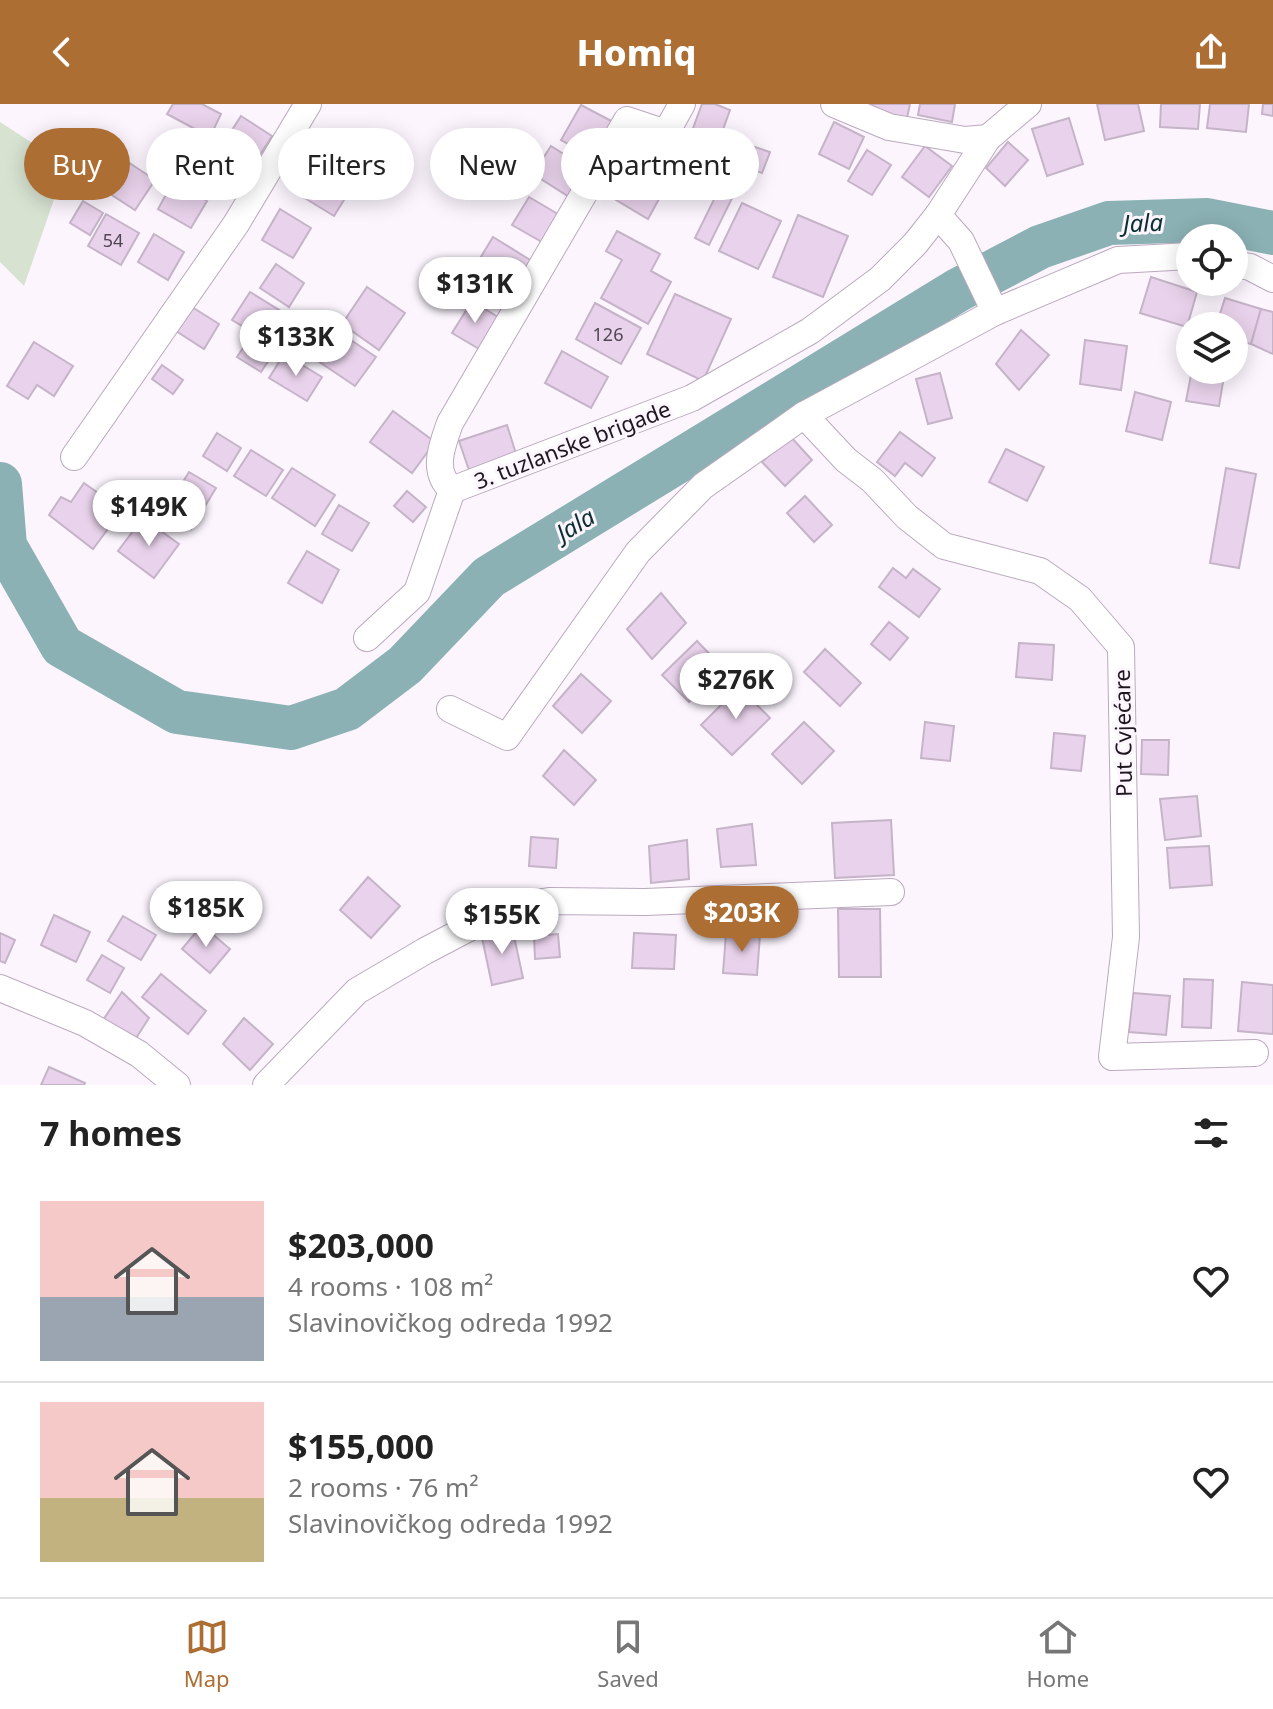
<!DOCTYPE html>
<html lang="en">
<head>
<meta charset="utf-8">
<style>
	:root { --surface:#fff; --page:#f2f2f2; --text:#222; --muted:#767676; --line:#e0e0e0; --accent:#ad6e34 }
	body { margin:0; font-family:"Noto Sans",sans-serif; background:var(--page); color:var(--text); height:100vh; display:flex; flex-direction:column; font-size:30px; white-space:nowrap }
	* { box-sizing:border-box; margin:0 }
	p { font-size:26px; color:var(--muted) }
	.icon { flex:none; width:44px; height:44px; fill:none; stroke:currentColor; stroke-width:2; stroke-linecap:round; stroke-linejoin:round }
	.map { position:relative; height:981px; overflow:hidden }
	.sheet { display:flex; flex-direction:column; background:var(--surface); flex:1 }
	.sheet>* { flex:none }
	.guide { position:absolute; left:24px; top:24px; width:800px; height:72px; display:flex; gap:16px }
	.tools { position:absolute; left:1176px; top:120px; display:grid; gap:16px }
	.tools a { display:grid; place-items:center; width:72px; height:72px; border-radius:50%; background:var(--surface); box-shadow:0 4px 20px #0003; font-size:40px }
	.price { position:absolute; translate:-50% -68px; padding:0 18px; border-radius:28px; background:#fff; color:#222; font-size:26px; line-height:52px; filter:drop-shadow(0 2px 4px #0008) }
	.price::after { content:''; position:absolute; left:50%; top:48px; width:24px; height:18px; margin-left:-12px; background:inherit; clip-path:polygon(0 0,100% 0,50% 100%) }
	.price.selected { background:var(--accent); color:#fff }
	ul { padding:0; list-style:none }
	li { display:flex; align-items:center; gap:24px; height:200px; padding:0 40px }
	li+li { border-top:2px solid var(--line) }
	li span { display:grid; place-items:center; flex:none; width:224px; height:160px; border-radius:0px; color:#555 }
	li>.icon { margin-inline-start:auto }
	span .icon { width:96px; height:96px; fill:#fffc; stroke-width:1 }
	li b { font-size:34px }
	h2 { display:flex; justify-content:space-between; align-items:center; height:96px; padding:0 40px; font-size:34px }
	.chip { padding:0 28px; border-radius:36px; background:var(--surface); box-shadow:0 4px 20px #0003; font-size:28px; line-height:72px }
	.chip.selected { background:var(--accent); color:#fff }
	header { display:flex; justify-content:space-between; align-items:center; height:104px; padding:0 40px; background:var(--accent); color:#fff; font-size:36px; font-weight:800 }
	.tabs { display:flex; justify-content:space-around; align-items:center; height:112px; border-top:2px solid var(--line); background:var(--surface); font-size:22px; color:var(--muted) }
	.tabs a { display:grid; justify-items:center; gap:4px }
	.tabs .selected { color:var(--accent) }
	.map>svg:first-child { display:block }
	.green { fill:#d7e2d1 }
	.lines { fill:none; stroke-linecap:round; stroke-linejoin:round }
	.river { stroke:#8bb1b4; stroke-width:44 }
	.building { fill:#e9d3ec; stroke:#c5b3c8; stroke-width:2 }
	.minor-casing { stroke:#bba9be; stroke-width:28 }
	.minor { stroke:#fff; stroke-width:26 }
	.labels { text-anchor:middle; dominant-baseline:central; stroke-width:6; stroke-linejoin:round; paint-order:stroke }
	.number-label { font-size:18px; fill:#504552 }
	.street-label { font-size:22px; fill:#1d161e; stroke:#fcf5fe }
	.water-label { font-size:24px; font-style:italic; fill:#083033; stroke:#fcf5fe }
</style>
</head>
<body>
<header><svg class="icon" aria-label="back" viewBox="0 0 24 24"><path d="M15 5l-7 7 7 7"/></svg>Homiq<svg class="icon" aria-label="share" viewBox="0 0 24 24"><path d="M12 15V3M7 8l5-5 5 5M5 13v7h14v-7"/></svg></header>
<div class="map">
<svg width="1273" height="981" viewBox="0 0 1273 981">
	<rect width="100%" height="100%" fill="#fcf5fe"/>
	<!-- green -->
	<polygon class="green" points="0,18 66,61 24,182 0,158"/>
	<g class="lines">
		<!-- river -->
		<polyline class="river" points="0,380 5,442 62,542 177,608 291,624 347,605 405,561 489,473 958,186 1040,143 1109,119 1207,116 1273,129"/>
	</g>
	<!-- building -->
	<g class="building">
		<polygon points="173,0 202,0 221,10 210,33 167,10"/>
		<polygon points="702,0 715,0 730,6 712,56 685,46"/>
		<polygon points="861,0 910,0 907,14 860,4"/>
		<polygon points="920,0 955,0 952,18 918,11"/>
		<polygon points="1097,0 1138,0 1144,27 1105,36"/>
		<polygon points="1161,0 1200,0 1198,25 1160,23"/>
		<polygon points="1210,0 1249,0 1246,28 1207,24"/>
		<polygon points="1263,0 1273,0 1273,12 1262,10"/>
		<polygon points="581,1 617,20 597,56 561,36"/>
		<polygon points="241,12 272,32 256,57 225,37"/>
		<polygon points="1069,14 1083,60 1047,72 1032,25"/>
		<polygon points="834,18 864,33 849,65 819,50"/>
		<polygon points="182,37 227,62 210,92 165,67"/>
		<polygon points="1008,38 1028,56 1005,82 986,64"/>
		<polygon points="551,42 589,66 571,94 533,70"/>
		<polygon points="645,42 697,72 687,89 635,58"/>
		<polygon points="752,42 770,48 762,69 745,63"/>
		<polygon points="925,42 952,62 929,93 902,73"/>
		<polygon points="867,46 891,61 872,91 848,77"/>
		<polygon points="122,54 155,76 135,106 101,84"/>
		<polygon points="624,60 665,84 648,115 606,90"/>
		<polygon points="322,61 354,80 334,112 303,93"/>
		<polygon points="726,71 740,78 709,141 695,134"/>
		<polygon points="173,78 207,97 191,124 158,105"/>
		<polygon points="529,93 563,113 547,141 512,121"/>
		<polygon points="83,97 103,109 90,131 70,119"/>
		<polygon points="742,99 781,117 758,165 719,147"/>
		<polygon points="280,105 311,124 293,154 262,136"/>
		<polygon points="106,110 139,129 121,161 88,142"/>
		<polygon points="798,111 848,132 823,193 773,173"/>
		<polygon points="617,127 660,150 651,167 671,178 648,220 601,194 622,156 606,147"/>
		<polygon points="154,130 184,148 168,176 138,158"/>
		<polygon points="493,133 535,159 512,196 470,171"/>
		<polygon points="276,160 304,179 289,203 260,184"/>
		<polygon points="1151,173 1197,188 1187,223 1140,209"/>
		<polygon points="367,183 405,209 379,246 342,220"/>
		<polygon points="250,188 289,212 272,240 232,216"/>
		<polygon points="675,190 731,215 703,277 647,250"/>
		<polygon points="1225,194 1261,205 1251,240 1234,235 1234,222 1209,222 1211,214 1218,216"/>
		<polygon points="472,197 498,213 479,245 452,229"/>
		<polygon points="595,199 641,224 621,260 576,235"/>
		<polygon points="192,203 219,220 204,245 176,227"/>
		<polygon points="1261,205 1273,208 1273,250 1251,240"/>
		<polygon points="336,226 376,253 355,282 315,255"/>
		<polygon points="1021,226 1049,251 1019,286 996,260"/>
		<polygon points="251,232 275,247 261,268 237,253"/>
		<polygon points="1085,236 1127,242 1121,286 1080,280"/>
		<polygon points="34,238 73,262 54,292 37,281 28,295 7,282"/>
		<polygon points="562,247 608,273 591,304 545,279"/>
		<polygon points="284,250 322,273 307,297 269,274"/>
		<polygon points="162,261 183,276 173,290 152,275"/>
		<polygon points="1192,266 1225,266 1219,302 1186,297"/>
		<polygon points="940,269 952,314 928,320 916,275"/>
		<polygon points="1135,288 1171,298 1162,336 1126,327"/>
		<polygon points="393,307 435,338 412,369 370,338"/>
		<polygon points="507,321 517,353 470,369 459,337"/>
		<polygon points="900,328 935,354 922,372 905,359 895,372 877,358"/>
		<polygon points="217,329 241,344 227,367 203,352"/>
		<polygon points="790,332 812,356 785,382 762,358"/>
		<polygon points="1006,345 1044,363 1027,397 989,378"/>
		<polygon points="251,346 283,366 266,392 234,372"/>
		<polygon points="292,364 335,391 315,422 272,394"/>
		<polygon points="1226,364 1256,370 1239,464 1210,459"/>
		<polygon points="189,368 216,384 191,425 164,408"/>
		<polygon points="84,379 122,406 93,445 49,411 61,393 71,398"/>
		<polygon points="407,387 426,403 413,418 394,402"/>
		<polygon points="805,392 832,421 814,438 787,409"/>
		<polygon points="339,401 369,419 352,447 322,430"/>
		<polygon points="143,414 179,440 154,474 118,447"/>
		<polygon points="307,447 339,466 322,499 288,479"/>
		<polygon points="893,464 906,474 913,465 940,485 919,513 879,483"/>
		<polygon points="661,489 686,519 652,555 627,525"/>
		<polygon points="889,518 908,534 890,556 871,540"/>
		<polygon points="697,537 723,564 689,598 662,571"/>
		<polygon points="1019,539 1054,541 1052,576 1016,573"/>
		<polygon points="825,545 861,579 840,602 804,568"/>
		<polygon points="581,570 611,597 582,629 553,602"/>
		<polygon points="739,583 770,614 732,651 701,621"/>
		<polygon points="804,618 834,647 802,680 772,650"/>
		<polygon points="925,618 954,622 950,657 921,654"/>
		<polygon points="1054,629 1085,632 1081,667 1051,664"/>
		<polygon points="1142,636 1169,636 1168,671 1141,670"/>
		<polygon points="564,646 596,676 574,701 543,672"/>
		<polygon points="1197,692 1201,732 1165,736 1160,695"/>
		<polygon points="891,716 894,771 835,774 832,719"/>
		<polygon points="752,720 756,761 721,763 717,725"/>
		<polygon points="531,733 558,735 556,764 529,762"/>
		<polygon points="687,736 689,775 651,779 649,742"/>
		<polygon points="1209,742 1212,781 1170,784 1167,744"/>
		<polygon points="368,773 400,802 371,834 340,806"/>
		<polygon points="838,805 880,805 881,873 839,873"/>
		<polygon points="54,811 90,828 76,858 41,841"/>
		<polygon points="123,812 156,831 141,856 108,837"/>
		<polygon points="202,821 230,845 210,869 182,845"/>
		<polygon points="512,823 523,874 492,881 481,829"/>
		<polygon points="0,829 15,836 5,859 0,857"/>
		<polygon points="634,829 676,831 674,865 632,864"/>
		<polygon points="726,829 760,831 757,871 723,869"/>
		<polygon points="558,830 560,853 535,855 534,832"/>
		<polygon points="102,851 124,864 110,889 87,876"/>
		<polygon points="161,870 206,907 188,930 142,893"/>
		<polygon points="1184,875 1213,876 1211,924 1182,923"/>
		<polygon points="1242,878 1273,881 1273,930 1238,927"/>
		<polygon points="122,888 149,914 131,942 103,916"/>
		<polygon points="1133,889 1170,892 1166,931 1129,928"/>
		<polygon points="244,914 273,940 250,966 223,940"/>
		<polygon points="49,963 85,979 84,981 41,981"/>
	</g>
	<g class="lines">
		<!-- minor casing -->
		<g class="minor-casing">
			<g id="minor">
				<polyline points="834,0 889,23 965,36 988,34"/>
				<polyline points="938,111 961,137 995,208"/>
				<polyline points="1190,152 1118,156 995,208 804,311 846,356 872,376 907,413 944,442 1040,467 1080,495 1121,543 1126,833 1112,953 1255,949"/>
				<polyline points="1234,160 1250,163 1273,175"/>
				<polyline points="74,353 236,120 308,0"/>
				<polyline points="452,386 692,294 810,227 880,175 915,140 938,111 988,34 1028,0"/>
				<path d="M452,386C431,367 442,342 450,319L627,16L666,29L682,0"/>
				<polyline points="367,534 417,488 452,386"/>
				<polyline points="450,605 507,633 638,448 703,382 804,311"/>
				<polyline points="0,884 85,919 139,950 177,981"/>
				<polyline points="266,981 357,887 425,847 505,805 549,797 645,798 891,788"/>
			</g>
		</g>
		<!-- minor -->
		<use href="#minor" class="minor"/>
	</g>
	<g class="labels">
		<!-- number labels -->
		<g class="number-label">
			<text x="113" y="136">54</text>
			<text x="608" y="230">126</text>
		</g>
		<!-- street labels -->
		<g class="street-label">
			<text transform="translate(572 340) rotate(-21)">3. tuzlanske brigade</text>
			<text transform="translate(1122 629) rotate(-91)">Put Cvjećare</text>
		</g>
		<!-- water labels -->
		<g class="water-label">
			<text transform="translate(1143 118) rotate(-2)">Jala</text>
			<text transform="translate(575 420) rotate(-31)">Jala</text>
		</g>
	</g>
</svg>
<div class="tools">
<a><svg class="icon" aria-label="locate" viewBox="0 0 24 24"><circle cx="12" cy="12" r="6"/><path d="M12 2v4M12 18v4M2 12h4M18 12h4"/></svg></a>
<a><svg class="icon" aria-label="layers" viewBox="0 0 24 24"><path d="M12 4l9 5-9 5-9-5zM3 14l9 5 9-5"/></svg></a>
</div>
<b class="price" style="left:475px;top:221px">$131K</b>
<b class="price" style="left:296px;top:274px">$133K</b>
<b class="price" style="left:149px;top:444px">$149K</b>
<b class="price" style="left:736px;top:617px">$276K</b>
<b class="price" style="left:206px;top:845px">$185K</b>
<b class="price selected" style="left:742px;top:850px">$203K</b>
<b class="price" style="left:502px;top:852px">$155K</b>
<div class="guide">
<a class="chip selected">Buy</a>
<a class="chip">Rent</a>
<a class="chip">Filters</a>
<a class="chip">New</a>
<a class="chip">Apartment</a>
</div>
</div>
<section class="sheet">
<h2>7 homes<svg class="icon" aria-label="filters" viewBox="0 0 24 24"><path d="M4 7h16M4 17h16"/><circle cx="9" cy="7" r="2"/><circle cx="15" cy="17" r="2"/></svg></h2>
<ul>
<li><span style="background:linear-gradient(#f6c9c9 60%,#9aa5b1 0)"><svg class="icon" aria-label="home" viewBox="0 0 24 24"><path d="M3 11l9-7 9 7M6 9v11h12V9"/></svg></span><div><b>$203,000</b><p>4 rooms · 108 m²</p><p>Slavinovičkog odreda 1992</p></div><svg class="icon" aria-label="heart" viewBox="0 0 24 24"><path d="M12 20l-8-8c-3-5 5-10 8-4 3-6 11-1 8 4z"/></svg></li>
<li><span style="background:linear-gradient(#f6c9c9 60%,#c2b280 0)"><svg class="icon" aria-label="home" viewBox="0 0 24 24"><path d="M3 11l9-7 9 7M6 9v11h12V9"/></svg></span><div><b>$155,000</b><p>2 rooms · 76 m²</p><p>Slavinovičkog odreda 1992</p></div><svg class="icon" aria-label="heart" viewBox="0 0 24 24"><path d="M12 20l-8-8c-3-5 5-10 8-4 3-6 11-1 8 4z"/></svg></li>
</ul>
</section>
<nav class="tabs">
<a class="selected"><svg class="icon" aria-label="map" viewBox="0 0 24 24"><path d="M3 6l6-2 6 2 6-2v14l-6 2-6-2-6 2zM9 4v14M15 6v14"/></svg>Map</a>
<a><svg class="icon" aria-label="saved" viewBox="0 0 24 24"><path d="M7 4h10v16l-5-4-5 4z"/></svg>Saved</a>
<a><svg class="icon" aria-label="home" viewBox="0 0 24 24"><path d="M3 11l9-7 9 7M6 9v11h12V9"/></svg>Home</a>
</nav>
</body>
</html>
